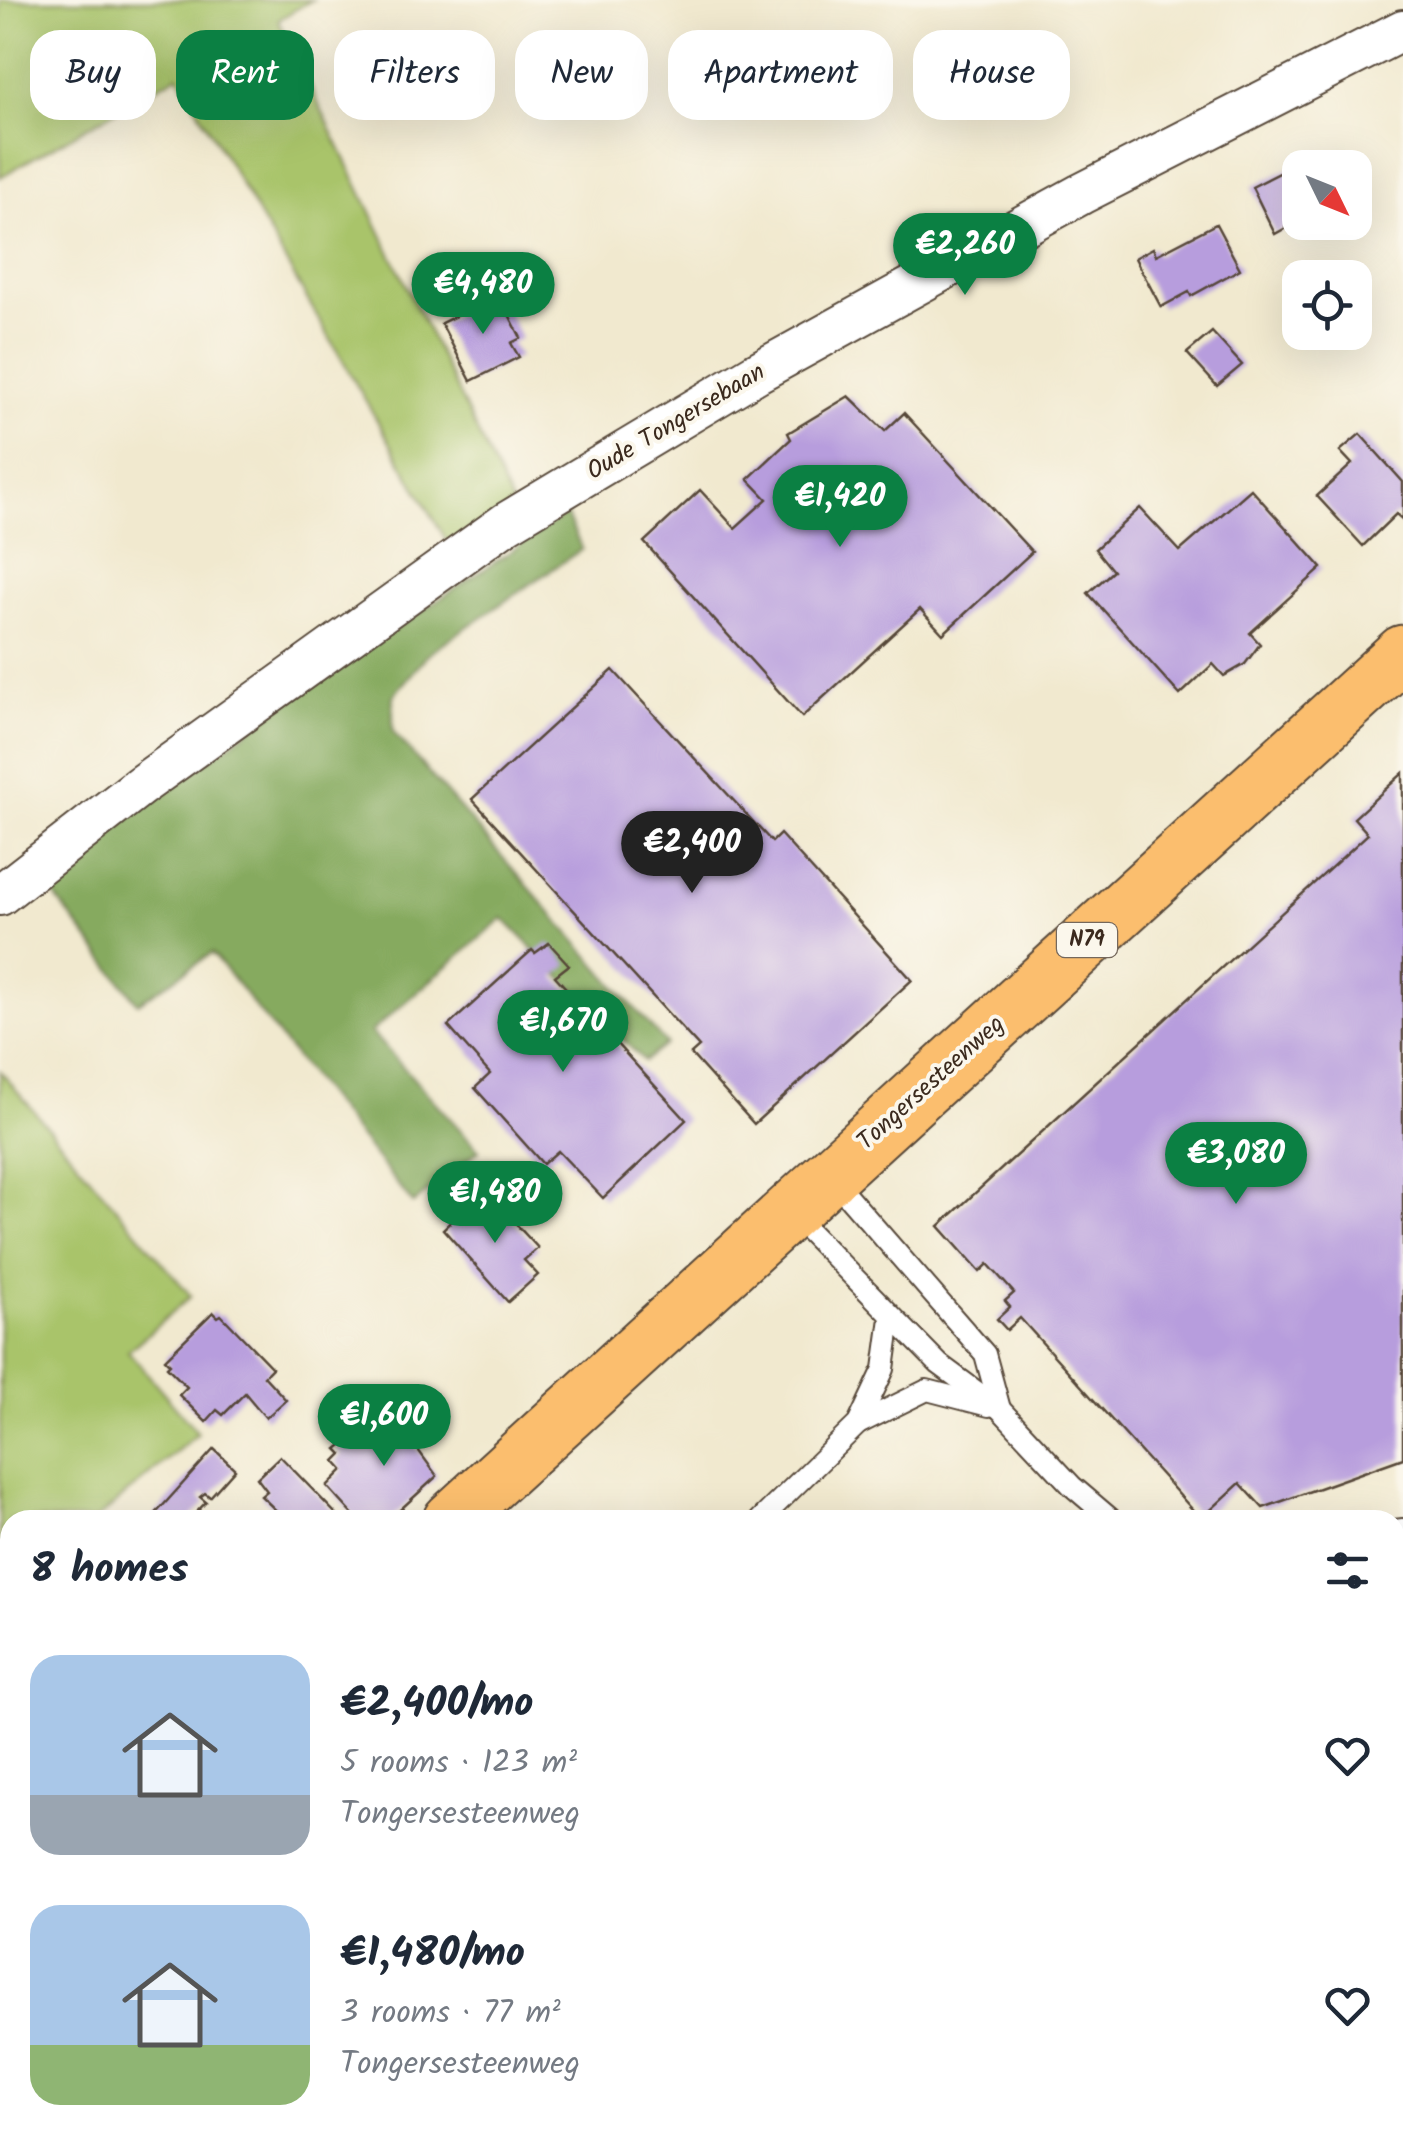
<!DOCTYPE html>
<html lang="en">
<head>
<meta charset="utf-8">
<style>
	:root { --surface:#fff; --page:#f6f6f7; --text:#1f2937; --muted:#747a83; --accent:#0b8043 }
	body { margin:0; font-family:Kalam,sans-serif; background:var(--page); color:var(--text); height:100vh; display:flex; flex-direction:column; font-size:38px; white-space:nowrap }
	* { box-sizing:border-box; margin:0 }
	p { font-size:32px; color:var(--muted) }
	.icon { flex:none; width:55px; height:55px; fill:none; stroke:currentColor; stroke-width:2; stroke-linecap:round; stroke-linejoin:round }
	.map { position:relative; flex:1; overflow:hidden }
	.side { position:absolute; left:0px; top:1510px; width:1405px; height:642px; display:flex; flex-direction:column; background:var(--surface); border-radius:30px 30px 0 0; box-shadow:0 10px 40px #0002 }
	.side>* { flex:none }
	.hud { position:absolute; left:30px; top:30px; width:1345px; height:90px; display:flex; gap:20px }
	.needle { width:65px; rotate:133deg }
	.tools { position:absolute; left:1282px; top:150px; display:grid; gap:20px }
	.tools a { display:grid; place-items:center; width:90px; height:90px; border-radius:20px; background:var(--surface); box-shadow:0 10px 40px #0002; font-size:50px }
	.price { position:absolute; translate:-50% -85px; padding:0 22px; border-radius:35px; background:var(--accent); color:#fff; font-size:32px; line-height:65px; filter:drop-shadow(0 2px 5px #0008) }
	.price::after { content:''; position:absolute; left:50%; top:60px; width:30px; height:22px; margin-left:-15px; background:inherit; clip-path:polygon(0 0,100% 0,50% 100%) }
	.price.current { background:#222; color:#fff }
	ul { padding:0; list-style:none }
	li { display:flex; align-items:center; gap:30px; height:250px; padding:0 30px }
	li span { display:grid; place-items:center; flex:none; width:280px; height:200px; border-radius:30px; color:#555 }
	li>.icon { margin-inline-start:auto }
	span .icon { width:120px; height:120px; fill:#fffc; stroke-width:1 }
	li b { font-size:42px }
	h2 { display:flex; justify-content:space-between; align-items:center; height:120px; padding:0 30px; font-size:42px }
	.chip { padding:0 35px; border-radius:30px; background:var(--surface); box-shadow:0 10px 40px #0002; font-size:35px; line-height:90px }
	.chip.current { background:var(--accent); color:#fff }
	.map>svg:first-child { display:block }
	.green { fill:#a9c46a; stroke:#727744; stroke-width:2.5 }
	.forest { fill:#86aa5e; stroke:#606a3e; stroke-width:2.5 }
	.building { fill:#b79ddd }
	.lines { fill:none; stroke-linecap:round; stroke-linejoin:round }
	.service-casing { stroke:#564739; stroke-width:24 }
	.minor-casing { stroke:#564739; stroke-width:44 }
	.primary-casing { stroke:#564739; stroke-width:59 }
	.path { stroke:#564739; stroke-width:6; stroke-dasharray:8 8; stroke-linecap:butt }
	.service { stroke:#fff; stroke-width:20 }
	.minor { stroke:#fff; stroke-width:40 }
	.primary { stroke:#fbbe6e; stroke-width:55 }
	.labels { text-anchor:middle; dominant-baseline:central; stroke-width:8; stroke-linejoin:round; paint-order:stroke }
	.shield { fill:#fbf7ec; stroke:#75685c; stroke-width:2.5 }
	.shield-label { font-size:22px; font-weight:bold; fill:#3b2a1e }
	.street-label { font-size:25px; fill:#3b2a1e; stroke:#fbf7ec }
</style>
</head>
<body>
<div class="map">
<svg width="1403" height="2152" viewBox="0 0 1403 2152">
	<rect width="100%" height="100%" fill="#fbf7ec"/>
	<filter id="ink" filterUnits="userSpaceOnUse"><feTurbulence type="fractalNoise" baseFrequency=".01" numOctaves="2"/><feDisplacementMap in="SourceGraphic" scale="20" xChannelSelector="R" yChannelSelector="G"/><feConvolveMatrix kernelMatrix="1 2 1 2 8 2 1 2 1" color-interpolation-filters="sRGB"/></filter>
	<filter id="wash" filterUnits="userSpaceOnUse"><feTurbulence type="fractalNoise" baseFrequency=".0048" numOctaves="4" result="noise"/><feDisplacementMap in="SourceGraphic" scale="40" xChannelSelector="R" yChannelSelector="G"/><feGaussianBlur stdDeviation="2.25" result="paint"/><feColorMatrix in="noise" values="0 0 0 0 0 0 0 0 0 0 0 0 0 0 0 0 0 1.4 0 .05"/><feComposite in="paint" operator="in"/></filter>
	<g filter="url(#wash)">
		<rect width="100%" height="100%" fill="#f1e9cf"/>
		<!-- green -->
		<g class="green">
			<polygon points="0,0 312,0 278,20 513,506 453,552 178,75 0,177"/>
			<polygon points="0,1071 191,1296 128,1351 198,1433 96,1520 10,1520 10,1566 0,1566"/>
		</g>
		<!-- forest -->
		<polygon class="forest" points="566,514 582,549 430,652 393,696 393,732 666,1044 644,1061 503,918 371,1032 479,1150 413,1204 212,953 138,1003 44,882 285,703"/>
		<g id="blocks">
			<!-- building -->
			<g class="building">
				<polygon points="1321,152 1329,168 1300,168 1300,220 1275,234 1252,187"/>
				<polygon points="1216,224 1240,269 1191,296 1189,292 1161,307 1135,258 1153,248 1156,255"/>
				<polygon points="499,295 521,338 511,343 519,357 471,381 441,323"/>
				<polygon points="1212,332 1242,365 1217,386 1187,353"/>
				<polygon points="849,396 885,431 904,413 1032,552 943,634 920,609 802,717 644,542 700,490 735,528 767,499 748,479 791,439 788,433"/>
				<polygon points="1360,434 1403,482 1403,520 1396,514 1363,546 1317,496 1352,464 1340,451"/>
				<polygon points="1251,489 1322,568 1250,633 1260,644 1245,664 1224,676 1213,664 1180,695 1088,593 1113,571 1095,549 1140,508 1180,551"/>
				<polygon points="613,670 772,842 780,834 912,980 754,1124 691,1054 699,1047 472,799"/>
				<polygon points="1403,773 1403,1458 1263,1508 1240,1483 1201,1519 1020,1318 1007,1330 997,1319 1010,1307 1005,1301 1014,1293 988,1264 980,1272 939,1226 1368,834 1354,818"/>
				<polygon points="549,943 569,965 555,976 686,1120 603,1198 558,1151 543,1164 475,1088 490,1074 448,1026 532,950 535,953"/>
				<polygon points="489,1195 538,1248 524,1260 538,1275 508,1302 443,1229 464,1209 468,1213"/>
				<polygon points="213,1312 218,1317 221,1315 272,1368 264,1376 286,1400 266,1418 245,1393 223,1415 217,1410 206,1422 179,1395 187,1387 167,1367 170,1364 165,1359"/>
				<polygon points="419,1403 432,1417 424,1424 428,1428 413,1443 437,1476 389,1520 358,1520 327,1486 343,1470 335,1461 342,1454 337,1449 361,1430 371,1441 410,1407 413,1410"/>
				<polygon points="214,1449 235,1469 210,1497 205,1493 200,1497 206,1502 189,1520 150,1520"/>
				<polygon points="280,1456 336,1514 330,1520 286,1520 261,1496 267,1491 257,1478"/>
				<polygon points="1403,1617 1403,2152 816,2152 815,2142 1395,2142 1395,1618"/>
				<polygon points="0,1745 10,1756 10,1775 4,1781 0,1778"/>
				<polygon points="0,2112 10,2122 10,2142 30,2142 39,2152 0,2152"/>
				<polygon points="252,2142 344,2142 360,2152 246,2152"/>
			</g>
		</g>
	</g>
	<g filter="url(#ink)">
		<use href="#blocks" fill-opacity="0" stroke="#564739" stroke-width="2.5"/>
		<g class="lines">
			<!-- service casing -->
			<g class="service-casing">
				<g id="service">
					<polyline points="830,1176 985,1354 1000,1409"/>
					<polyline points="791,1213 939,1364 1000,1409 1072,1486 1112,1520"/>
					<polyline points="858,1424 927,1390 989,1406"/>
					<polyline points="760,1520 858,1424 884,1369 891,1318"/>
					<polyline points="1395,1530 1403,1529"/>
					<polyline points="760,2142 761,2152"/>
				</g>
			</g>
			<!-- minor casing -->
			<g class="minor-casing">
				<polyline id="minor" points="0,895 140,786 506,523 756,373 1081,194 1403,30"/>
			</g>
			<!-- primary casing -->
			<g class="primary-casing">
				<g id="primary">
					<polyline points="451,1520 1403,653"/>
					<polyline points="0,1930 10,1921"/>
				</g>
			</g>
			<!-- path -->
			<g class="path">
				<polyline points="0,1584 10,1584"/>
				<polyline points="0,1874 10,1864"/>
				<polyline points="0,1992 10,1983"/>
			</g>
			<!-- service -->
			<use href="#service" class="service"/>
			<!-- minor -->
			<use href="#minor" class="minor"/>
			<!-- primary -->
			<use href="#primary" class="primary"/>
		</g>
	</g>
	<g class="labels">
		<!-- shield labels -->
		<rect class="shield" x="1057" y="923" width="60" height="34" rx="8"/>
		<g class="shield-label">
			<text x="1087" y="940">N79</text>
		</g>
		<!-- street labels -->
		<g class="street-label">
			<text transform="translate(676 422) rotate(-31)">Oude Tongersebaan</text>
			<text transform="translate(931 1083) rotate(-42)">Tongersesteenweg</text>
		</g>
	</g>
</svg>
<div class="tools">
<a><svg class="needle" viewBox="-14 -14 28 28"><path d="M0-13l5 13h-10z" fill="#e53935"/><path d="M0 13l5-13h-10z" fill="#747a83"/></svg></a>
<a><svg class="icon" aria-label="locate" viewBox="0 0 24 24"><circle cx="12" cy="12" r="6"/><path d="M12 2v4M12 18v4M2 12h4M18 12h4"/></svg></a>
</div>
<b class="price" style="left:965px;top:298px">€2,260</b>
<b class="price" style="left:483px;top:337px">€4,480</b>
<b class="price" style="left:840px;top:550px">€1,420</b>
<b class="price current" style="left:692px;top:896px">€2,400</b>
<b class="price" style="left:563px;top:1075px">€1,670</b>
<b class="price" style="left:1236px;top:1207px">€3,080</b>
<b class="price" style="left:495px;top:1246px">€1,480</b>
<b class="price" style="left:384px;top:1469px">€1,600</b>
<div class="hud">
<a class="chip">Buy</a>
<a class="chip current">Rent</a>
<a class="chip">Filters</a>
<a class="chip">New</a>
<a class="chip">Apartment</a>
<a class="chip">House</a>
</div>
<section class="side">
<h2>8 homes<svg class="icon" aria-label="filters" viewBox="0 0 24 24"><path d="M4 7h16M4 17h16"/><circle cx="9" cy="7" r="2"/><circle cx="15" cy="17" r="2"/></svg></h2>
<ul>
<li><span style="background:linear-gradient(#a9c7e8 70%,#9aa5b1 0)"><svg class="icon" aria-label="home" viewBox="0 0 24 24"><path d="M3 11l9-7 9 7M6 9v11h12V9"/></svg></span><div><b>€2,400/mo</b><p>5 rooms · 123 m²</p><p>Tongersesteenweg</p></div><svg class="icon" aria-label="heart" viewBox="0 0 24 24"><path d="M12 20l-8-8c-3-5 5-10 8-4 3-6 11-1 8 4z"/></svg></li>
<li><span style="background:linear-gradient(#a9c7e8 70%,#8fb573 0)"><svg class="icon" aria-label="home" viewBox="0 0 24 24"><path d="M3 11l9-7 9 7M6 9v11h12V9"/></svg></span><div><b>€1,480/mo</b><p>3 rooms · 77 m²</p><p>Tongersesteenweg</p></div><svg class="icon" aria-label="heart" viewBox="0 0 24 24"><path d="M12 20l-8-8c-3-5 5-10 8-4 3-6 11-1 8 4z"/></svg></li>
</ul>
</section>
</div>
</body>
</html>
